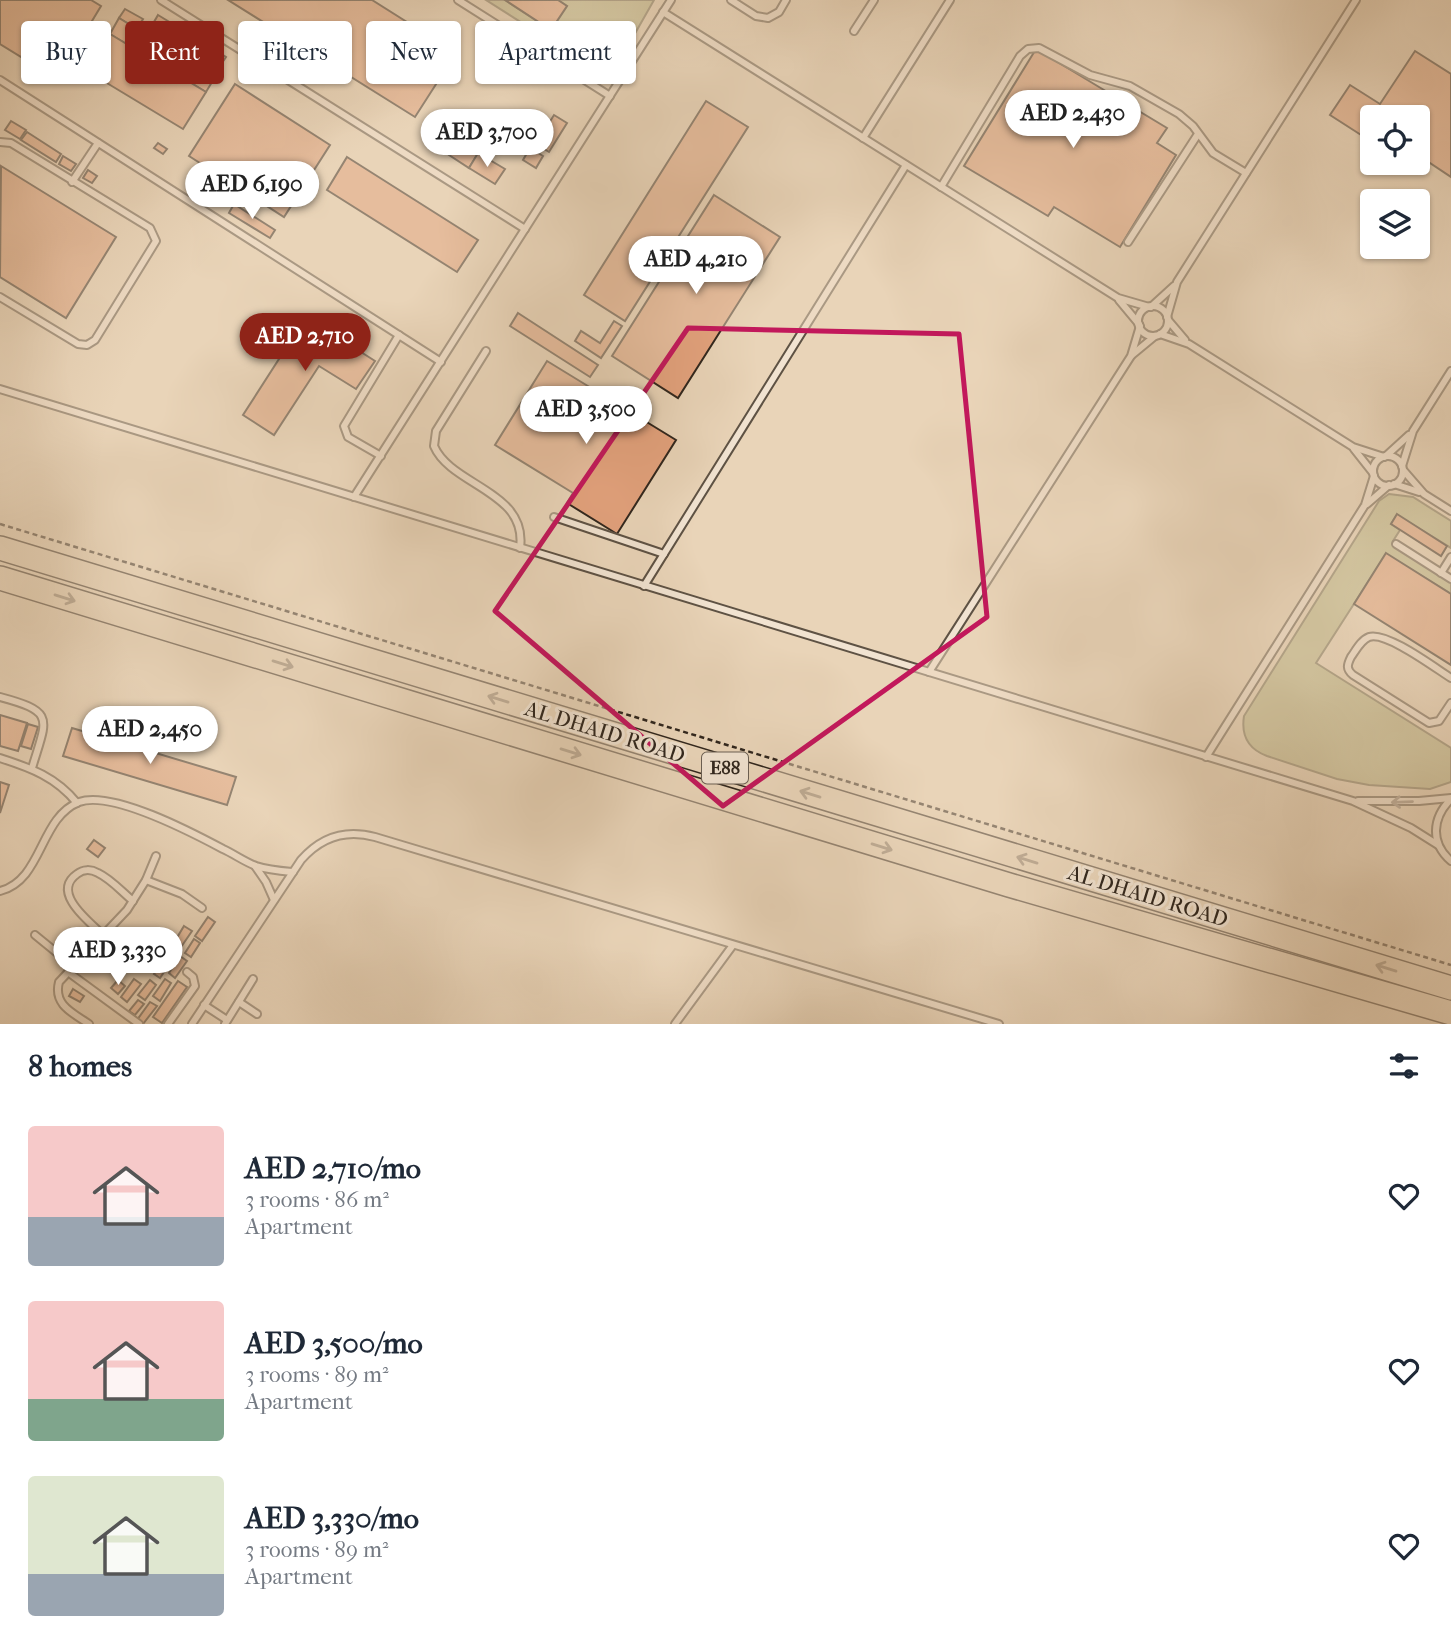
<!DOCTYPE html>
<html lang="en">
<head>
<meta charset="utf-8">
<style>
	:root { --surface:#fff; --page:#f6f6f7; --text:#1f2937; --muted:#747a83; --accent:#8f2418 }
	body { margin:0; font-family:"IM FELL French Canon",serif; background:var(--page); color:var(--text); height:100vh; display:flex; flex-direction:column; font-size:26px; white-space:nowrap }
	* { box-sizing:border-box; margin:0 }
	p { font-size:23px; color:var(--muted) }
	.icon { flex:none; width:38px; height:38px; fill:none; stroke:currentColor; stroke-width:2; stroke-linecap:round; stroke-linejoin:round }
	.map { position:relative; height:1024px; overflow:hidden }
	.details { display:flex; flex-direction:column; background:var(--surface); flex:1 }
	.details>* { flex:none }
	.guide { position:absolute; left:21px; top:21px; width:700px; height:63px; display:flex; gap:14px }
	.buttons { position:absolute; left:1360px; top:105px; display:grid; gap:14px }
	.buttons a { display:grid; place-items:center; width:70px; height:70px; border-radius:7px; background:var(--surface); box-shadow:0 2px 5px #0004; font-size:35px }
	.price { position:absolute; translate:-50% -60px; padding:0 16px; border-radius:24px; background:#fff; color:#222; font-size:23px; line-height:46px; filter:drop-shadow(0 2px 4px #0008) }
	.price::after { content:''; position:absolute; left:50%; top:42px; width:21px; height:16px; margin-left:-10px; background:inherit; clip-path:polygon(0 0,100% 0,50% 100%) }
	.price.on { background:var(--accent); color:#fff }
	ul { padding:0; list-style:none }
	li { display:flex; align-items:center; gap:21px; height:175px; padding:0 28px }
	li span { display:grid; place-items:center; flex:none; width:196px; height:140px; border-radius:7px; color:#555 }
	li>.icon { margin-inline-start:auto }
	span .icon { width:84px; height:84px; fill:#fffc; stroke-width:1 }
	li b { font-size:30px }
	h2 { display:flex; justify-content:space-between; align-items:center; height:84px; padding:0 28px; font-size:30px }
	.pill { padding:0 24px; border-radius:7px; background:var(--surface); box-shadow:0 2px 5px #0004; font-size:24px; line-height:63px }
	.pill.on { background:var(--accent); color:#fff }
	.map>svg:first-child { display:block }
	.green { fill:#bdbb8a; stroke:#767054; stroke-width:2 }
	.building { fill:#e3a27d; stroke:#30261d; stroke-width:2 }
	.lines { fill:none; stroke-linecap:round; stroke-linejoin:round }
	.service-casing { stroke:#5e5244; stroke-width:10 }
	.motorway-casing { stroke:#30261d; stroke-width:26 }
	.path { stroke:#30261d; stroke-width:2.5; stroke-dasharray:5 3.5; stroke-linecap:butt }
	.service { stroke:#f1e3d1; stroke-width:6 }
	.motorway { stroke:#e9d4b8; stroke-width:23 }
	.oneway { stroke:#8c7d6a }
	.oneway2 { stroke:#908477 }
	.marked { fill:none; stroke:#c2185b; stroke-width:5; stroke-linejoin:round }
	.labels { text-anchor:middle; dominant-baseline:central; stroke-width:6; stroke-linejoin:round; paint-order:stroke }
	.shield { fill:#f1e3d1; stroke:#6a5f53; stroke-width:2 }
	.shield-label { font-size:19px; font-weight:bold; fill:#30261d }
	.street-label { font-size:21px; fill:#30261d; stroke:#f1e3d1 }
</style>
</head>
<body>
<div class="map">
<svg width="1451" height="1024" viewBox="0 0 1451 1024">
	<rect width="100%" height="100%" fill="#e9d4b8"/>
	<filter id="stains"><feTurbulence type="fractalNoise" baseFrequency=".00286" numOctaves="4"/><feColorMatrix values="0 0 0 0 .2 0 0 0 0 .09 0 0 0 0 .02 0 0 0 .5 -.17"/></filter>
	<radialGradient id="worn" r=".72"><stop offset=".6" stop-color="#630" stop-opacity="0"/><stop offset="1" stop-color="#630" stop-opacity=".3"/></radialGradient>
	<!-- green -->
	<g class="green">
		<polygon points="486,0 505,0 551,30 567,6 558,0 654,0 629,44 611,60 585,63"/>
		<path d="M1389,494L1413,497L1451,521V548L1397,515L1391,524L1400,530L1393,541L1451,577V594L1386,554L1316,663L1451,748V782L1430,789L1369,785L1337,779L1267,756C1248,749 1241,735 1244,716L1379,501Z"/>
	</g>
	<!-- building -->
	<g class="building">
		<polygon points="0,0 91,0 101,6 57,79 0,44"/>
		<polygon points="228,0 372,0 456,53 415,117"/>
		<polygon points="505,0 558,0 567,6 551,30"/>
		<polygon points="125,9 143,19 137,29 119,18"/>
		<polygon points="158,15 194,37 189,43 154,22"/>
		<polygon points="119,18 215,77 206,92 110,34"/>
		<polygon points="110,34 206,92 183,129 87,71"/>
		<polygon points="202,41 226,57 222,63 198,48"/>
		<polygon points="1036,49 1167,128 1157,143 1176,155 1120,247 1054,207 1048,216 964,166"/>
		<polygon points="1415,51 1451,74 1451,177 1418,155 1418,117 1372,117 1372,142 1330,115 1350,85 1380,104"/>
		<polygon points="235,84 330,145 284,217 189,156"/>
		<polygon points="706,101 748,127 625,321 584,295"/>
		<polygon points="554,115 567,123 549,152 536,144"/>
		<polygon points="11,121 26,130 20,139 5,130"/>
		<polygon points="27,132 61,154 56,162 21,140"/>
		<polygon points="462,135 482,147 469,168 449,155"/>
		<polygon points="158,143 167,149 163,154 154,148"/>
		<polygon points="530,148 543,156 536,168 523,160"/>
		<polygon points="478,153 505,169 495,184 469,168"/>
		<polygon points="63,156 76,164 71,171 59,164"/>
		<polygon points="347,157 478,240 457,272 327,190"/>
		<polygon points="1,166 116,237 66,318 0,277"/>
		<polygon points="88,170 97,176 92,183 83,178"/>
		<polygon points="714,195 780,237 678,398 612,356"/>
		<polygon points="234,204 275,230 270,238 229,213"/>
		<polygon points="518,313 598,365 590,377 510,326"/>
		<polygon points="306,317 375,361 356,389 319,366 274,435 243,415"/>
		<polygon points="614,321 622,326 601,358 575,341 581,331 600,343"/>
		<polygon points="547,361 676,440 617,534 567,503 573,493 495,445"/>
		<polygon points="1397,514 1447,546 1441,556 1391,524"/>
		<polygon points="1386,553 1451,594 1451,665 1354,604"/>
		<polygon points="0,715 27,723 18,751 0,746"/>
		<polygon points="28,724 38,727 31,749 21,746"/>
		<polygon points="72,728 236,777 227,805 63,756"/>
		<polygon points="0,782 9,785 0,813"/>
		<polygon points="94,840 105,848 98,857 87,849"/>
		<polygon points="208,917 215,922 202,941 195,936"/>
		<polygon points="184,926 192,931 179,950 172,946"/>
		<polygon points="194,939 200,943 191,957 185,953"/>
		<polygon points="168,953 174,957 160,978 154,974"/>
		<polygon points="150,955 151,969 140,970 139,956"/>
		<polygon points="180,956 187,961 175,978 169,973"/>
		<polygon points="134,979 141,984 127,1002 121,997"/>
		<polygon points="165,979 171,983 160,1001 153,996"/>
		<polygon points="118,980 125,986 118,994 111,988"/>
		<polygon points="150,980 156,985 145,1000 138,995"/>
		<polygon points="178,981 187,987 162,1023 153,1017"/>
		<polygon points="73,989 84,996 80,1002 69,996"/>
		<polygon points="138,1000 144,1004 135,1015 129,1011"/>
		<polygon points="150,1002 157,1006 143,1024 137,1020"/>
	</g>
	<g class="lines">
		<!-- service casing -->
		<g class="service-casing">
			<g id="service">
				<polyline points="161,0 525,229"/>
				<polyline points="458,0 610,96"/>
				<polyline points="731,0 756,16 768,18 779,12 786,0"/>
				<polyline points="663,12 1118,298 1149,307"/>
				<polyline points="854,31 874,0"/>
				<polyline points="0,80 441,362"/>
				<polyline points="863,138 950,0"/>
				<polyline points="0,142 11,143 150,228 156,241 95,340 87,345 78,344 0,297"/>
				<polyline points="72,182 98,143"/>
				<polyline points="941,187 1020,56 1028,49 1039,48 1090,75 1130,86 1179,114 1193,126 1213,153 1246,173"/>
				<polyline points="1128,242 1198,134"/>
				<polyline points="1119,300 1139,324"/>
				<circle cx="1153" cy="321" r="15"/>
				<polyline points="1151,307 1174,286"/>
				<polyline points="1167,317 1177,282 1356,0"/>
				<polyline points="1168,320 1185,340"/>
				<polyline points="1160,334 1189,344 1353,447 1384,457"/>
				<path d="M486,351L436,431L434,446C451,486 528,491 520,548"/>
				<polyline points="1132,355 1155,336"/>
				<polyline points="0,389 1353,801 1411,828 1438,845"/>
				<polyline points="1354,449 1373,473"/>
				<polyline points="381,456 348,437 344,426 399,335"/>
				<polyline points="1386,456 1409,435"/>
				<circle cx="1388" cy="471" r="15"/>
				<polyline points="1402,466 1413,431 1451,371"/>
				<polyline points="1404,471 1424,494 1451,511"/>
				<polyline points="1394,484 1419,492"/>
				<polyline points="354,497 671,0"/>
				<polyline points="1367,504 1389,485"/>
				<polyline points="554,517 664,554"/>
				<polyline points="1396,544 1451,579"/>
				<polyline points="1441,573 1451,557"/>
				<polyline points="644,586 906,165"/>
				<polyline points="929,672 1131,356 1140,326"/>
				<path d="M1451,678C1435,668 1386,631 1369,637C1361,640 1356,650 1351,657C1347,665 1346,669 1353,675L1429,723L1439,721L1451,703"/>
				<path d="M0,697C56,712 47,718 32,768"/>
				<polyline points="1206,757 1365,505 1374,476"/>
				<path d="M0,758C31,768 56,777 77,803"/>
				<path d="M1451,799C1432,818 1430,843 1451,861"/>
				<polyline points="1358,801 1419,801 1451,798"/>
				<polyline points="255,866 266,882 274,900"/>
				<polyline points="146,880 182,894 202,908"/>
				<path d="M0,891C43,880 39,818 79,802C112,790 193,833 223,849C234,854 245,862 256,866C268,870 281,871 293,872"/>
				<polyline points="35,935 73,966"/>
				<path d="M104,936C91,923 50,893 77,874C83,869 91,869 98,873C111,879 122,892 133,901"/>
				<polyline points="68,972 139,1024"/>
				<polyline points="239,1002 257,1014"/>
				<polyline points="204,1005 227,1020"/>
				<path d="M89,1024C73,1013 53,1005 59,982L127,910L146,880L156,856"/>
				<polyline points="168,1024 195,986 193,977 187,972"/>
				<path d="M192,1024L301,860C321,837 346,829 375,837L999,1024"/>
				<polyline points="225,1024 253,979"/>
				<polyline points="675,1024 733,945"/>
			</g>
		</g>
		<!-- motorway casing -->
		<g class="motorway-casing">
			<g id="motorway">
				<polyline points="0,548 1451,988"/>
				<polyline points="0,578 1009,885 1451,1013"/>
			</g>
		</g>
		<!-- path -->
		<polyline class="path" points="0,524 1451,965"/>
		<!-- service -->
		<use href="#service" class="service"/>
		<!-- motorway -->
		<use href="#motorway" class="motorway"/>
	</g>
	<!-- one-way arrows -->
	<defs><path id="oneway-shaft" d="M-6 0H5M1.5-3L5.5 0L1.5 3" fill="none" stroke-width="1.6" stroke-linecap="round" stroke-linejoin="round" transform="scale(1.75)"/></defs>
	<g class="oneway">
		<use href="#oneway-shaft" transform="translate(65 598) rotate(17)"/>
		<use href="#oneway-shaft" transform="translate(283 664) rotate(17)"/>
		<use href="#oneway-shaft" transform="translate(498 699) rotate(-163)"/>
		<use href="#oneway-shaft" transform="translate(571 752) rotate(17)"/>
		<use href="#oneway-shaft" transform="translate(810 794) rotate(-163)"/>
		<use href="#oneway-shaft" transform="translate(882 847) rotate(17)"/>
		<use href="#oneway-shaft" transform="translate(1027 860) rotate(-163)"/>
		<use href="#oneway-shaft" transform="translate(1386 968) rotate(-163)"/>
	</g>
	<use class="oneway2" href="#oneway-shaft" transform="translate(1402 802) rotate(178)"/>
	<!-- marked area -->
	<path d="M0 0H1451V1024H0ZM688,328L959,334L987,617L723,806L495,611Z" fill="#e9d4b8" fill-opacity=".55" fill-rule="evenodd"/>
	<path class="marked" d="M688,328L959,334L987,617L723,806L495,611Z"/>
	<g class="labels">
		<!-- shield labels -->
		<rect class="shield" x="702" y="752.5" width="46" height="31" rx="5"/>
		<g class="shield-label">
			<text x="725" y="768">E88</text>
		</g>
		<!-- street labels -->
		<g class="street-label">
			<text transform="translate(605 732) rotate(17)">AL DHAID ROAD</text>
			<text transform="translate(1148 896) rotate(17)">AL DHAID ROAD</text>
		</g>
	</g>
	<rect width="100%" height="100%" filter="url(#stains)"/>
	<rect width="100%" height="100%" fill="url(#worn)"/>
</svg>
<div class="buttons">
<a><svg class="icon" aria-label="locate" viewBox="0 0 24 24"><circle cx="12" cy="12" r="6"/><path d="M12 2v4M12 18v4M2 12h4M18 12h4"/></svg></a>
<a><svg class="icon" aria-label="layers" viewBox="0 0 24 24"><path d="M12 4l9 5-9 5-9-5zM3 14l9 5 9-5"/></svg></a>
</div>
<b class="price" style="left:1073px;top:150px">AED 2,430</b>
<b class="price" style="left:487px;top:169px">AED 3,700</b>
<b class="price" style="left:252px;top:221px">AED 6,190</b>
<b class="price" style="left:696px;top:296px">AED 4,210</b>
<b class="price on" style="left:305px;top:373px">AED 2,710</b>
<b class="price" style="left:586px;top:446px">AED 3,500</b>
<b class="price" style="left:150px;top:766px">AED 2,450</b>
<b class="price" style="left:118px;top:987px">AED 3,330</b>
<div class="guide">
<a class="pill">Buy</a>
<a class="pill on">Rent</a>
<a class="pill">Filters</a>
<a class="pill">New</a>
<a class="pill">Apartment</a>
</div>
</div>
<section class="details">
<h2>8 homes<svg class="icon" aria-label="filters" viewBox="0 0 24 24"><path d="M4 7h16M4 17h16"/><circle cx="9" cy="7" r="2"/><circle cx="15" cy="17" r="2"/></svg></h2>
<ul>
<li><span style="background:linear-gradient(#f6c9c9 65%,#9aa5b1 0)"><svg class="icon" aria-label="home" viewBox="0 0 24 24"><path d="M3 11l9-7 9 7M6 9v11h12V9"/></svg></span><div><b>AED 2,710/mo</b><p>3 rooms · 86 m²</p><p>Apartment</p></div><svg class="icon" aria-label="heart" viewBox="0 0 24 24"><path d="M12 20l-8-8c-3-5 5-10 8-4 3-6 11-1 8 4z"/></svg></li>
<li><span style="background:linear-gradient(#f6c9c9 70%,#7fa58c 0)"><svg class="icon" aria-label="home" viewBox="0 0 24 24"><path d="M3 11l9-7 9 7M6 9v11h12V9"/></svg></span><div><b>AED 3,500/mo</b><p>3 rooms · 89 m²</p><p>Apartment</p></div><svg class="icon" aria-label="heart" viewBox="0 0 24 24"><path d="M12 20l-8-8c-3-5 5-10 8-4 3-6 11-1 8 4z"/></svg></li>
<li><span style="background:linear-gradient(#dfe7d0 70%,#9aa5b1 0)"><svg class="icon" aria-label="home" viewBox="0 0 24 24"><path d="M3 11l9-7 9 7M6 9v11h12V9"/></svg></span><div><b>AED 3,330/mo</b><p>3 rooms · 89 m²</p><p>Apartment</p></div><svg class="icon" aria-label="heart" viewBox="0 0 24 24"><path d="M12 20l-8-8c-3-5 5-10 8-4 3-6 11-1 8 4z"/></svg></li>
</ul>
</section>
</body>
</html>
